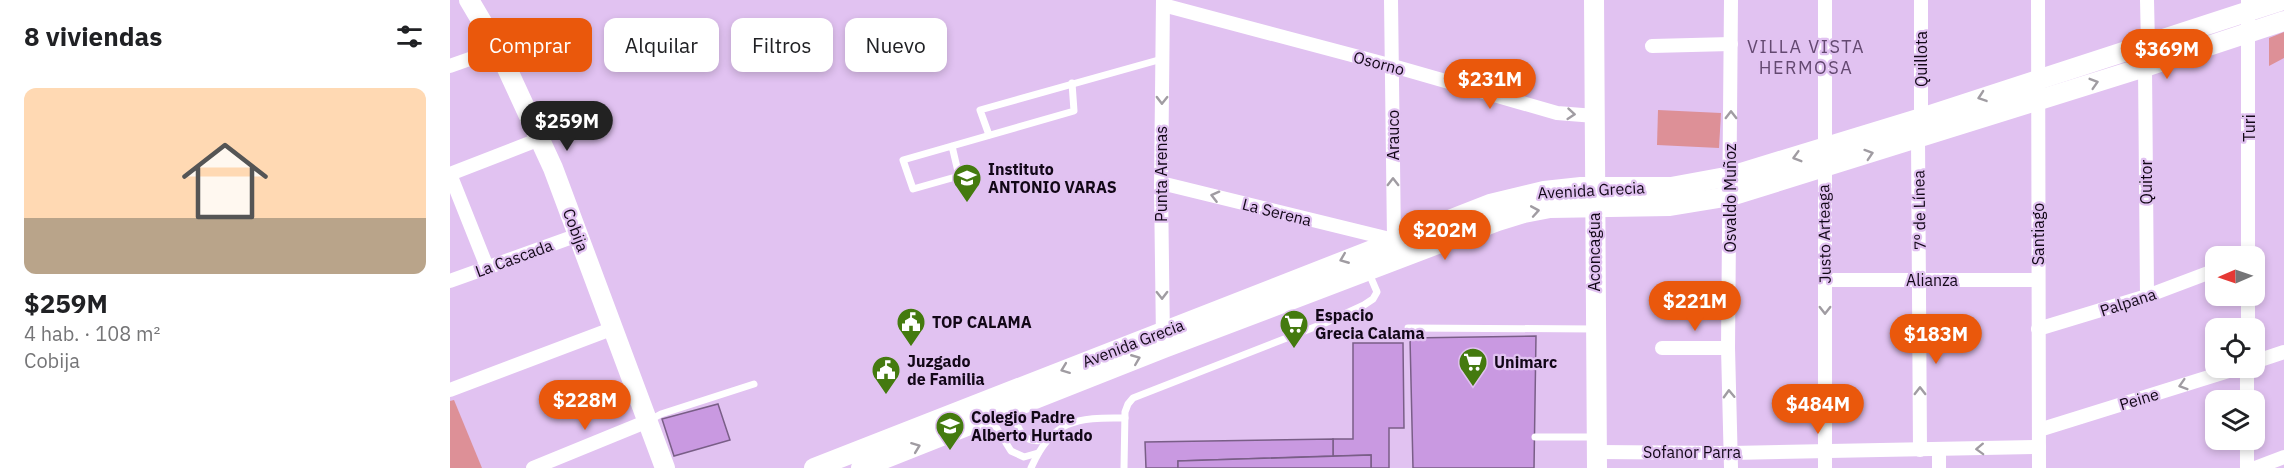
<!DOCTYPE html>
<html lang="es">
<head>
<meta charset="utf-8">
<style>
	:root { --surface:#fff; --page:#f2f2f2; --text:#202124; --muted:#757577; --accent:#ea580c }
	body { margin:0; font-family:"IBM Plex Sans",sans-serif; background:var(--page); color:var(--text); height:100vh; display:flex; flex-direction:column; font-size:22px; white-space:nowrap }
	* { box-sizing:border-box; margin:0 }
	p { font-size:20px; color:var(--muted) }
	.icon { flex:none; width:33px; height:33px; fill:none; stroke:currentColor; stroke-width:2; stroke-linecap:round; stroke-linejoin:round }
	.map { position:relative; flex:1; overflow:hidden }
	.side { display:flex; flex-direction:column; background:var(--surface); width:450px }
	.side>* { flex:none }
	.guide { position:absolute; left:18px; top:18px; width:570px; height:54px; display:flex; gap:12px }
	.needle { width:39px; rotate:268deg }
	.fabs { position:absolute; left:1755px; top:246px; display:grid; gap:12px }
	.fabs a { display:grid; place-items:center; width:60px; height:60px; border-radius:12px; background:var(--surface); box-shadow:0 3px 9px #0003; font-size:30px }
	.price { position:absolute; translate:-50% -51px; padding:0 14px; border-radius:21px; background:var(--accent); color:#fff; font-size:20px; line-height:39px; filter:drop-shadow(0 2px 3px #0008) }
	.price::after { content:''; position:absolute; left:50%; top:36px; width:18px; height:14px; margin-left:-9px; background:inherit; clip-path:polygon(0 0,100% 0,50% 100%) }
	.price.current { background:#222; color:#fff }
	ul { padding:0; list-style:none }
	li { display:grid; align-content:center; gap:12px; height:318px; padding:0 24px }
	li span { display:grid; place-items:center; height:186px; border-radius:12px; color:#555 }
	li>.icon { margin-inline-start:auto }
	span .icon { width:108px; height:108px; fill:#fffc; stroke-width:1 }
	li b { font-size:26px }
	h2 { display:flex; justify-content:space-between; align-items:center; height:72px; padding:0 24px; font-size:26px }
	.tag { padding:0 21px; border-radius:12px; background:var(--surface); box-shadow:0 3px 9px #0003; font-size:21px; line-height:54px }
	.tag.current { background:var(--accent); color:#fff }
	main { display:flex; flex:1; min-height:0 }
	.map>svg:first-child { display:block }
	.green { fill:#dd9097 }
	.building { fill:#c999e1; stroke:#795e87; stroke-width:1.5 }
	.lines { fill:none; stroke-linecap:round; stroke-linejoin:round }
	.lane { stroke:#fff; stroke-width:7 }
	.street { stroke:#fff; stroke-width:14 }
	.secondary { stroke:#fff; stroke-width:20 }
	.oneway { stroke:#a09ca2 }
	.labels { text-anchor:middle; dominant-baseline:central; stroke-width:4.5; stroke-linejoin:round; paint-order:stroke }
	.street-label { font-size:16px; fill:#120717; stroke:#e1c2f1 }
	.poi-label { font-size:16px; font-weight:bold; fill:#120717; stroke:#e1c2f1; text-anchor:start }
	.neighbourhood-label { font-size:18px; letter-spacing:1.5px; fill:#644971; stroke:#e1c2f1 }
</style>
</head>
<body>
<main>
<section class="side">
<h2>8 viviendas<svg class="icon" aria-label="filters" viewBox="0 0 24 24"><path d="M4 7h16M4 17h16"/><circle cx="9" cy="7" r="2"/><circle cx="15" cy="17" r="2"/></svg></h2>
<ul>
<li><span style="background:linear-gradient(#ffd9b3 70%,#b9a48a 0)"><svg class="icon" aria-label="home" viewBox="0 0 24 24"><path d="M3 11l9-7 9 7M6 9v11h12V9"/></svg></span><div><b>$259M</b><p>4 hab. · 108 m²</p><p>Cobija</p></div></li>
</ul>
</section>
<div class="map">
<svg width="1834" height="468" viewBox="0 0 1834 468">
	<rect width="100%" height="100%" fill="#e1c2f1"/>
	<!-- green -->
	<g class="green">
		<polygon points="1834,32 1834,58 1819,66 1819,38"/>
		<polygon points="1208,110 1271,113 1269,148 1207,145"/>
		<polygon points="4,400 32,468 0,468 0,401"/>
	</g>
	<!-- building -->
	<g class="building">
		<polygon points="1086,336 1084,468 963,468 960,338"/>
		<polygon points="903,343 953,343 954,428 939,428 939,468 921,468 921,455 883,456 883,439 903,439"/>
		<polygon points="268,404 280,440 224,456 212,419"/>
		<polygon points="883,439 883,456 728,461 728,468 696,468 695,442"/>
		<polygon points="921,455 921,468 728,468 728,461"/>
	</g>
	<g class="lines">
		<!-- lane -->
		<g class="lane">
			<polyline points="539,135 530,110 712,59"/>
			<polyline points="502,146 509,176 463,189 453,160 624,111 622,83"/>
			<polyline points="958,328 1145,329"/>
			<path d="M562,412C570,431 571,444 596,440"/>
			<polyline points="541,419 561,451 574,457 588,453"/>
			<polyline points="200,420 211,414 304,384"/>
			<polyline points="1085,437 1145,437"/>
			<path d="M581,468C602,420 626,417 675,418"/>
			<polyline points="674,468 675,412 678,404 683,398 875,323 914,305 923,299 927,292 918,271"/>
		</g>
		<!-- street -->
		<g class="street">
			<polyline points="1281,0 1278,348 1281,468"/>
			<polyline points="1375,0 1375,468"/>
			<polyline points="1471,0 1471,118"/>
			<polyline points="1588,0 1589,468"/>
			<polyline points="1697,0 1698,45"/>
			<polyline points="713,5 943,66 1107,113 1145,116"/>
			<polyline points="1202,46 1281,44"/>
			<polyline points="0,66 48,49"/>
			<polyline points="1695,67 1697,296"/>
			<polyline points="1468,138 1470,450"/>
			<polyline points="0,174 37,267"/>
			<polyline points="0,174 90,139"/>
			<polyline points="711,183 944,240"/>
			<polyline points="939,249 944,240 941,0"/>
			<polyline points="1798,256 1798,0"/>
			<polyline points="1375,280 1588,280"/>
			<polyline points="0,281 128,235"/>
			<polyline points="1798,328 1798,296"/>
			<polyline points="1588,329 1697,296 1766,270"/>
			<polyline points="713,340 711,187 713,0"/>
			<polyline points="1212,348 1278,348"/>
			<polyline points="1804,362 1834,352"/>
			<polyline points="0,390 164,328"/>
			<polyline points="1797,400 1797,368"/>
			<polyline points="1589,430 1788,368"/>
			<polyline points="1489,450 1489,468"/>
			<polyline points="1147,452 1281,453 1589,447"/>
			<polyline points="83,468 198,421"/>
			<polyline points="1797,468 1797,440"/>
			<polyline points="1805,468 1834,457"/>
		</g>
		<!-- secondary -->
		<g class="secondary">
			<polyline points="19,0 48,49 103,168 215,468"/>
			<polyline points="1144,0 1147,468"/>
			<polyline points="364,468 1040,204 1094,191 1131,187 1221,187 1281,176 1471,118 1833,0"/>
			<polyline points="411,468 714,348 1048,221 1074,213 1100,208 1220,206 1281,196 1695,67 1834,21"/>
		</g>
	</g>
	<!-- one-way arrows -->
	<defs><path id="oneway-chevron" d="M-2-3.5L2.5 0L-2 3.5" fill="none" stroke-width="1.6" stroke-linecap="round" stroke-linejoin="round" transform="scale(1.5)"/></defs>
	<g class="oneway">
		<use href="#oneway-chevron" transform="translate(1644 83) rotate(-17)"/>
		<use href="#oneway-chevron" transform="translate(1532 97) rotate(161)"/>
		<use href="#oneway-chevron" transform="translate(712 100) rotate(91)"/>
		<use href="#oneway-chevron" transform="translate(1121 114) rotate(5)"/>
		<use href="#oneway-chevron" transform="translate(1281 115) rotate(-90)"/>
		<use href="#oneway-chevron" transform="translate(1419 154) rotate(-18)"/>
		<use href="#oneway-chevron" transform="translate(1347 157) rotate(164)"/>
		<use href="#oneway-chevron" transform="translate(943 182) rotate(-90)"/>
		<use href="#oneway-chevron" transform="translate(765 196) rotate(-166)"/>
		<use href="#oneway-chevron" transform="translate(1085 211) rotate(-10)"/>
		<use href="#oneway-chevron" transform="translate(894 259) rotate(158)"/>
		<use href="#oneway-chevron" transform="translate(712 295) rotate(89)"/>
		<use href="#oneway-chevron" transform="translate(1375 310) rotate(90)"/>
		<use href="#oneway-chevron" transform="translate(686 359) rotate(-22)"/>
		<use href="#oneway-chevron" transform="translate(615 369) rotate(159)"/>
		<use href="#oneway-chevron" transform="translate(1733 385) rotate(163)"/>
		<use href="#oneway-chevron" transform="translate(1470 391) rotate(-90)"/>
		<use href="#oneway-chevron" transform="translate(1279 394) rotate(-92)"/>
		<use href="#oneway-chevron" transform="translate(466 447) rotate(-21)"/>
		<use href="#oneway-chevron" transform="translate(1530 449) rotate(178)"/>
	</g>
	<!-- icons -->
	<defs>
		<g id="school-pin" transform="scale(1.5)"><path d="M0 17L-7.5 6A9.5 9.5 0 1 1 7.5 6Z" fill="#447a0f" stroke="#e1c2f1"/><path d="M0-5L7-2L0 1L-7-2ZM-4 1L0 2.5L4 1V4Q0 6-4 4Z" fill="#fff"/></g>
		<g id="civic-pin" transform="scale(1.5)"><path d="M0 17L-7.5 6A9.5 9.5 0 1 1 7.5 6Z" fill="#447a0f" stroke="#e1c2f1"/><path d="M-.6-6.5H3V-4.5H.6V-3L4-1V1h2V6H-6V1h2V-1L-.6-3ZM-1.2 2.5V6h2.4V2.5Z" fill="#fff"/></g>
		<g id="supermarket-pin" transform="scale(1.5)"><path d="M0 17L-7.5 6A9.5 9.5 0 1 1 7.5 6Z" fill="#447a0f" stroke="#e1c2f1"/><path d="M-6-5.5h2.5l.6 2H6L4.5 2H-2.5L-4.4-4H-6ZM-1.5 3.2a1.3 1.3 0 1 0 .1 0ZM3 3.2a1.3 1.3 0 1 0 .1 0Z" fill="#fff"/></g>
	</defs>
	<g fill-rule="evenodd">
		<use href="#school-pin" x="517" y="178"/>
		<use href="#civic-pin" x="461" y="322"/>
		<use href="#supermarket-pin" x="844" y="324"/>
		<use href="#supermarket-pin" x="1023" y="362"/>
		<use href="#civic-pin" x="436" y="370"/>
		<use href="#school-pin" x="500" y="426"/>
	</g>
	<g class="labels">
		<!-- street labels -->
		<g class="street-label">
			<text transform="translate(1471 59) rotate(-90)">Quillota</text>
			<text transform="translate(929 63) rotate(15)">Osorno</text>
			<text transform="translate(1799 128) rotate(-90)">Turi</text>
			<text transform="translate(943 135) rotate(-90)">Arauco</text>
			<text transform="translate(711 174) rotate(-90)">Punta Arenas</text>
			<text transform="translate(1696 182) rotate(-90)">Quitor</text>
			<text transform="translate(1141 190) rotate(-3)">Avenida Grecia</text>
			<text transform="translate(1280 198) rotate(-90)">Osvaldo Muñoz</text>
			<text transform="translate(1469 210) rotate(-91)">7º de Línea</text>
			<text transform="translate(827 212) rotate(14)">La Serena</text>
			<text transform="translate(126 230) rotate(69)">Cobija</text>
			<text transform="translate(1374 234) rotate(-91)">Justo Arteaga</text>
			<text transform="translate(1588 234) rotate(-90)">Santiago</text>
			<text transform="translate(1144 252) rotate(-90)">Aconcagua</text>
			<text transform="translate(64 258) rotate(-20)">La Cascada</text>
			<text x="1482" y="280">Alianza</text>
			<text transform="translate(1678 302) rotate(-18)">Palpana</text>
			<text transform="translate(683 343) rotate(-21)">Avenida Grecia</text>
			<text transform="translate(1689 399) rotate(-17)">Peine</text>
			<text x="1242" y="452">Sofanor Parra</text>
		</g>
		<!-- poi labels -->
		<g class="poi-label">
			<text x="538" y="169">Instituto<tspan x="538" dy="18">ANTONIO VARAS</tspan></text>
			<text x="865" y="315">Espacio<tspan x="865" dy="18">Grecia Calama</tspan></text>
			<text x="482" y="322">TOP CALAMA</text>
			<text x="457" y="361">Juzgado<tspan x="457" dy="18">de Familia</tspan></text>
			<text x="1044" y="362">Unimarc</text>
			<text x="521" y="417">Colegio Padre<tspan x="521" dy="18">Alberto Hurtado</tspan></text>
		</g>
		<!-- neighbourhood labels -->
		<g class="neighbourhood-label">
			<text x="1356" y="46">VILLA VISTA<tspan x="1356" dy="21">HERMOSA</tspan></text>
		</g>
	</g>
</svg>
<div class="fabs">
<a><svg class="needle" viewBox="-14 -14 28 28"><path d="M0-13l5 13h-10z" fill="#e53935"/><path d="M0 13l5-13h-10z" fill="#757577"/></svg></a>
<a><svg class="icon" aria-label="locate" viewBox="0 0 24 24"><circle cx="12" cy="12" r="6"/><path d="M12 2v4M12 18v4M2 12h4M18 12h4"/></svg></a>
<a><svg class="icon" aria-label="layers" viewBox="0 0 24 24"><path d="M12 4l9 5-9 5-9-5zM3 14l9 5 9-5"/></svg></a>
</div>
<b class="price" style="left:1717px;top:80px">$369M</b>
<b class="price" style="left:1040px;top:110px">$231M</b>
<b class="price current" style="left:117px;top:152px">$259M</b>
<b class="price" style="left:995px;top:261px">$202M</b>
<b class="price" style="left:1245px;top:332px">$221M</b>
<b class="price" style="left:1486px;top:365px">$183M</b>
<b class="price" style="left:135px;top:431px">$228M</b>
<b class="price" style="left:1368px;top:435px">$484M</b>
<div class="guide">
<a class="tag current">Comprar</a>
<a class="tag">Alquilar</a>
<a class="tag">Filtros</a>
<a class="tag">Nuevo</a>
</div>
</div>
</main>
</body>
</html>
